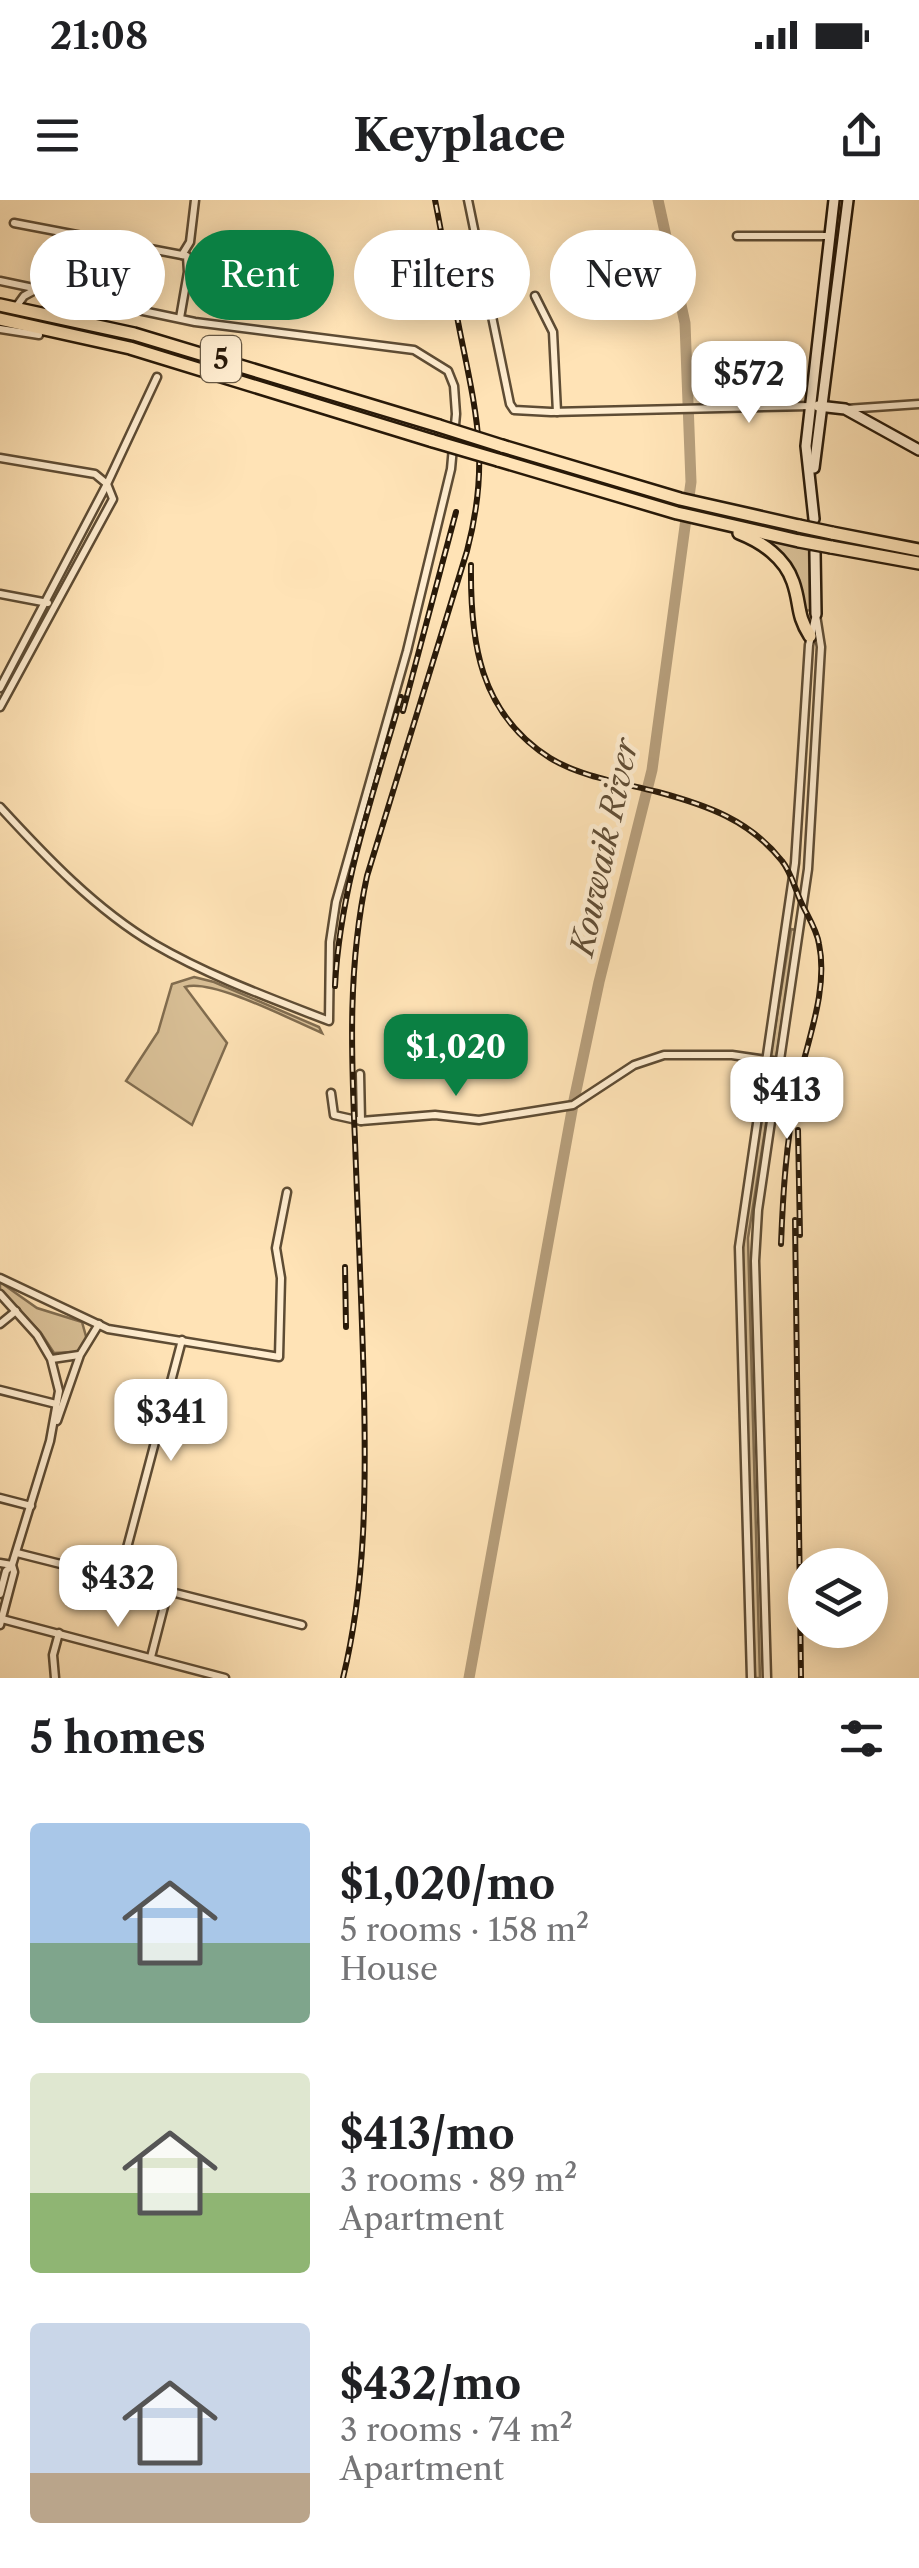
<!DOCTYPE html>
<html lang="en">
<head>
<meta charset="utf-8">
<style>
	:root { --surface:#fff; --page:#f6f6f6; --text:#202124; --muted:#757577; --accent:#0b8043 }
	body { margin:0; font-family:"Libre Caslon Text",serif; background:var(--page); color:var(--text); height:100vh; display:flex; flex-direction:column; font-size:38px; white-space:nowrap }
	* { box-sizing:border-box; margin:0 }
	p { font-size:32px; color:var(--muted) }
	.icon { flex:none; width:55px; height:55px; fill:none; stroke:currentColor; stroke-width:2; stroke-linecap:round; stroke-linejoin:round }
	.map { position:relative; height:1478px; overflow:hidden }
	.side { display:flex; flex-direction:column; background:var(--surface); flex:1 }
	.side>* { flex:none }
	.banner { position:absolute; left:30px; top:30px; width:860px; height:90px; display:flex; gap:20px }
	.controls { position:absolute; left:788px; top:1348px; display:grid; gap:20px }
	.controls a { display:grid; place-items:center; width:100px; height:100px; border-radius:50%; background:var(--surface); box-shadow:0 5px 25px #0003; font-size:50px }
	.price { position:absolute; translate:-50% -85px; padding:0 22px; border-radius:20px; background:#fff; color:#222; font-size:32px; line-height:65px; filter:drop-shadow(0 2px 5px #0008) }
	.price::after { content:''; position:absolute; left:50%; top:60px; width:30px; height:22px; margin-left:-15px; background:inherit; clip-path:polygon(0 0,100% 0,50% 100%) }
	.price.selected { background:var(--accent); color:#fff }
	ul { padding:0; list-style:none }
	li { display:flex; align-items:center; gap:30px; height:250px; padding:0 30px }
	li span { display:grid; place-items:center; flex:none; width:280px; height:200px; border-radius:10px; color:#555 }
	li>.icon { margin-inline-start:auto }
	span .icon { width:120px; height:120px; fill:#fffc; stroke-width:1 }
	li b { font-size:42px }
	h2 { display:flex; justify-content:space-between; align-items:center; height:120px; padding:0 30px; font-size:42px }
	.pill { padding:0 35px; border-radius:45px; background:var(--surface); box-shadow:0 5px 25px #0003; font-size:35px; line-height:90px }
	.pill.selected { background:var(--accent); color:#fff }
	.status { display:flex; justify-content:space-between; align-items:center; height:70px; padding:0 50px; background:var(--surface); direction:ltr }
	.status svg { height:28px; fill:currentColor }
	header { display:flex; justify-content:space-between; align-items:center; height:130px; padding:0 30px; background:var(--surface); font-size:45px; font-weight:700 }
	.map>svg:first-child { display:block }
	.green { fill:#dac198; stroke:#816d50; stroke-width:2.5 }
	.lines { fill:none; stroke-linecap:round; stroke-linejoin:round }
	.river { stroke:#b69e7b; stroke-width:11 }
	.street-casing { stroke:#5e4c34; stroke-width:11 }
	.secondary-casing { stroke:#281908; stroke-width:14 }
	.highway-casing { stroke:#281908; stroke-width:16 }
	.street { stroke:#ffedd0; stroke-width:6 }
	.secondary { stroke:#ffedd0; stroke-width:9 }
	.highway { stroke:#ffe3b6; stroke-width:11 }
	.rail-casing { stroke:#281908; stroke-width:6 }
	.rail { stroke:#ffedd0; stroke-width:2.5; stroke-dasharray:8; stroke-linecap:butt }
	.highway-bridge-casing { stroke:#281908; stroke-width:16; stroke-linecap:butt }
	.highway-bridge { stroke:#ffe3b6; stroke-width:11 }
	.labels { text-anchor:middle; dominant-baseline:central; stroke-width:9; stroke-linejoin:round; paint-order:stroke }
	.shield { fill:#ffedd0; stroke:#685944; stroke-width:2.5 }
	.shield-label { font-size:28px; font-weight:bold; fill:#281908 }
	.water-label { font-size:32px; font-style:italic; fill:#614e36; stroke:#ffedd0 }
</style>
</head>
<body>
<div class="status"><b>21:08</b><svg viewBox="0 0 49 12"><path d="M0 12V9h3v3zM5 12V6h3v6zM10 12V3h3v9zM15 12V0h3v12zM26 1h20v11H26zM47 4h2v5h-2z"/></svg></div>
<header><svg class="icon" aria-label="menu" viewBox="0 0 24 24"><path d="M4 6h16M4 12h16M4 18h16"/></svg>Keyplace<svg class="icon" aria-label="share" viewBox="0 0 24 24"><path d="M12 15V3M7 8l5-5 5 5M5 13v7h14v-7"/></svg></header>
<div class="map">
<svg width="919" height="1478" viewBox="0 0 919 1478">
	<rect width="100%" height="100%" fill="#ffe3b6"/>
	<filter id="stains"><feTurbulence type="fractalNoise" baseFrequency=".002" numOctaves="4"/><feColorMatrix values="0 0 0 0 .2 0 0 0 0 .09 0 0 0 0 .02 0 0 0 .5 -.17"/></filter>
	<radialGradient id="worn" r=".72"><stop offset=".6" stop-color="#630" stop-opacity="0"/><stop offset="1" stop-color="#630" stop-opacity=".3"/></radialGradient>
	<!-- green -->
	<g class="green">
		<polygon points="757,335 809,349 810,410 806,411 795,373"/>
		<polygon points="791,729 796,730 776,859 770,858"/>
		<path d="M194,777L214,782L319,827L322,833C293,821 212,778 185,787L227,843L192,925L126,881L158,832L172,784Z"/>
		<polygon points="770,867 775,867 748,1038 760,1478 755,1478 742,1057 747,1008"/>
		<polygon points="0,1082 37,1108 82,1122 87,1140 77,1152 54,1153 41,1133 0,1089"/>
	</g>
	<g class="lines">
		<!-- river -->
		<polyline class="river" points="469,1478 573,905 599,782 652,570 691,282 685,123 658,0"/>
		<!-- street casing -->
		<g class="street-casing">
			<g id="street">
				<polyline points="468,0 510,204 514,210 551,212 810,206"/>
				<polyline points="14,23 187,56 188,72 180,118"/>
				<polyline points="737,36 830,36"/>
				<polyline points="182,55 190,42 195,0"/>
				<path d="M0,81L195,122L414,150L448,171L454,186L456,214L451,269L407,451L336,702L330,742L329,821C270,798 209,776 154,744C95,709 46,657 0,607"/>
				<polyline points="535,96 553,132 557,212"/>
				<polyline points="16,107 24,96 37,89"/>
				<polyline points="133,107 143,47"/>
				<polyline points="0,129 39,135"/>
				<polyline points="846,209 919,204"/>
				<polyline points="0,258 95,274 107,284 113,299 0,507"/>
				<polyline points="0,394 48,403"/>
				<polyline points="0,488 107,284 157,177"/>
				<polyline points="360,874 361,921"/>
				<polyline points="331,893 334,915 361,921 435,915 479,920 573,905 634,865 664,855 732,855 780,862"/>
				<polyline points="0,1078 108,1129 279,1157 281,1078 276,1048 287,992"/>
				<polyline points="0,1094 37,1135 51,1159 59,1191 50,1241 12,1365 14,1372 0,1425"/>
				<polyline points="0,1124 16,1111"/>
				<polyline points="52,1159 79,1155"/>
				<polyline points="0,1190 56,1204"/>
				<polyline points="57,1221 80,1155 99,1124"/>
				<polyline points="0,1298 31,1306"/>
				<polyline points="17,1353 302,1425"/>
				<polyline points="0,1363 12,1365 6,1371 0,1394"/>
				<polyline points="119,1378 182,1140"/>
				<polyline points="2,1419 225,1478"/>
				<polyline points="151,1457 168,1391"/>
				<polyline points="55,1478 53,1455 59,1433"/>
				<polyline points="751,1478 739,1047 795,663 809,445 816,414"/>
				<polyline points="767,1478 755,1061 758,1010 808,669 821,447 816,415"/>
			</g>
		</g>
		<!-- secondary casing -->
		<g class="secondary-casing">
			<g id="secondary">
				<polyline points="818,206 845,209 919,250"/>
				<polyline points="814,268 848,0"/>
				<polyline points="814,319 806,246 834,0"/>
				<polyline points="815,352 816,414"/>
			</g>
		</g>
		<!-- highway casing -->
		<g class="highway-casing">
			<g id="highway">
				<polyline points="0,105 134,134 439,226"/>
				<polyline points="0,119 130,148 433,241"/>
				<polyline points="502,246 680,299 799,326"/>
				<polyline points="498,260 677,313 799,341"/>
				<path d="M739,333C762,342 785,358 793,382C801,405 796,414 810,436"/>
				<polyline points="832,333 919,350"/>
				<polyline points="831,347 919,363"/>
			</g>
		</g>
		<!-- street -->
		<use href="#street" class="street"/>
		<!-- secondary -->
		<use href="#secondary" class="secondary"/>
		<!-- highway -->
		<use href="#highway" class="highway"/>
		<!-- rail casing -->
		<g class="rail-casing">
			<g id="rail">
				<path d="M471,365C470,441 479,513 550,558C581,577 623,583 658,592C706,605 750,620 782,661C791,672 795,689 801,702C807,715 817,730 819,744C829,792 805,846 796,893C786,944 783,993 781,1044"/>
				<polyline points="403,511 456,312"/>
				<path d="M335,786C340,687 374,592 401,497"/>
				<polyline points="798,930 800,1035"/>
				<polyline points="795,1020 801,1478"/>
				<polyline points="345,1067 346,1127"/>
				<path d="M343,1478C366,1383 366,1289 364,1191C362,1108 358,1024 355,941C351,852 348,764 367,676L467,351C489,267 478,220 461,137C452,92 444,46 435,0"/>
			</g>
		</g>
		<!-- rail -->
		<use href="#rail" class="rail"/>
		<!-- highway-bridge casing -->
		<g class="highway-bridge-casing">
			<g id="highway-bridge">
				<polyline points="439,226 502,246"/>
				<polyline points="433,241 498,260"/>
				<polyline points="799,326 832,333"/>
				<polyline points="799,341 831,347"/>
			</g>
		</g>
		<!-- highway-bridge -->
		<use href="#highway-bridge" class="highway-bridge"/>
	</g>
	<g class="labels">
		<!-- shield labels -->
		<rect class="shield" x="201" y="136" width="40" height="46" rx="8"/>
		<g class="shield-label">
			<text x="221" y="159">5</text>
		</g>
		<!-- water labels -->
		<g class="water-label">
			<text transform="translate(604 647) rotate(-78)">Kouwaik River</text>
		</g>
	</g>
	<rect width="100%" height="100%" filter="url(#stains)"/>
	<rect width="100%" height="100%" fill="url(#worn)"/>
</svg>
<div class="controls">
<a><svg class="icon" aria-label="layers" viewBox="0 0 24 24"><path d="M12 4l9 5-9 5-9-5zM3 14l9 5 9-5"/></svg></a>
</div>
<b class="price" style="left:749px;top:226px">$572</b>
<b class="price selected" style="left:456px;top:899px">$1,020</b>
<b class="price" style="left:787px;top:942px">$413</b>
<b class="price" style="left:171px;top:1264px">$341</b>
<b class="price" style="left:118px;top:1430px">$432</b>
<div class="banner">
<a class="pill">Buy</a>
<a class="pill selected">Rent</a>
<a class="pill">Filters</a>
<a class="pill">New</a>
</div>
</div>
<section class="side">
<h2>5 homes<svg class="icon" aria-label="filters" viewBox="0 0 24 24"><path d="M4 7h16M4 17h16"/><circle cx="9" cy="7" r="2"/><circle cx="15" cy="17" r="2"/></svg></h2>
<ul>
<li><span style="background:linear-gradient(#a9c7e8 60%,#7fa58c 0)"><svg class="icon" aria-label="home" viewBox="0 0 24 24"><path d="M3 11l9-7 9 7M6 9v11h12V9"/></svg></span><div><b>$1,020/mo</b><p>5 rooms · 158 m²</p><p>House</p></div></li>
<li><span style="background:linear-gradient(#dfe7d0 60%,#8fb573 0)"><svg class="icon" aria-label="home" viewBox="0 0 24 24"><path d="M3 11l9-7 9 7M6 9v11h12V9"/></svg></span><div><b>$413/mo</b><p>3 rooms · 89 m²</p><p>Apartment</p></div></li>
<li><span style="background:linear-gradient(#c9d6e8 75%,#b9a48a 0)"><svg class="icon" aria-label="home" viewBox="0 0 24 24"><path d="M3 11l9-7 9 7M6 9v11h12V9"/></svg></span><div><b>$432/mo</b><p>3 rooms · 74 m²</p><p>Apartment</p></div></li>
</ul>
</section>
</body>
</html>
